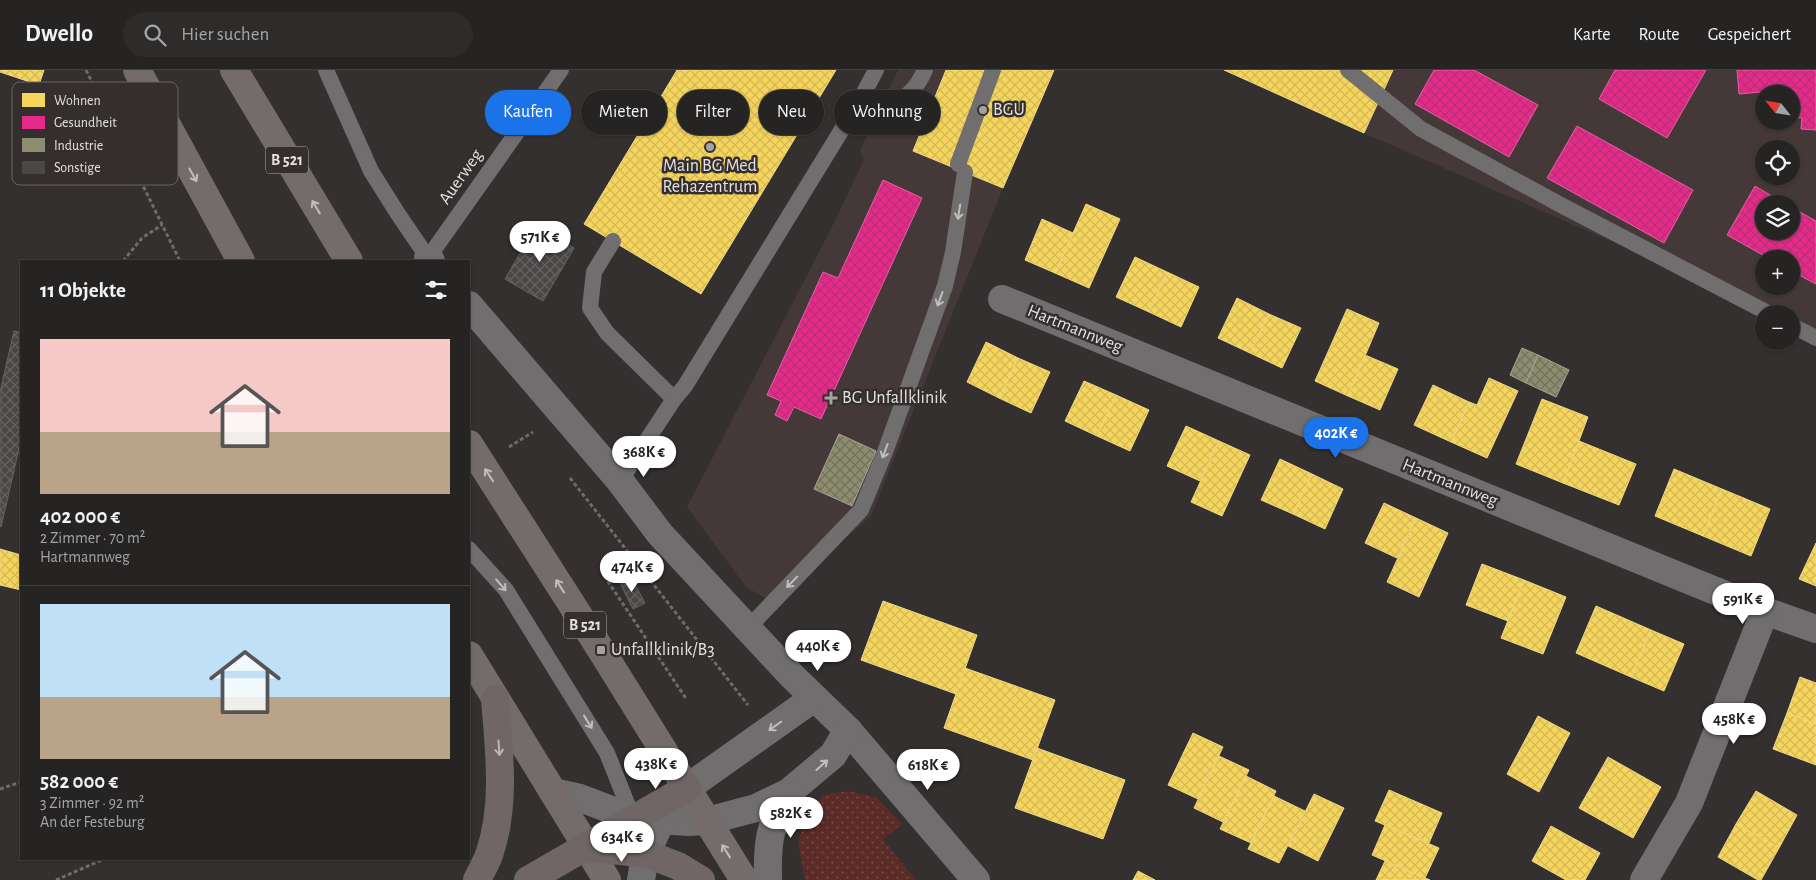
<!DOCTYPE html>
<html lang="de">
<head>
<meta charset="utf-8">
<style>
	:root { --surface:#262423; --page:#2e2c2b; --text:#f1f3f6; --muted:#a4a4a6; --line:#424141; --accent:#1a73e8 }
	body { margin:0; font-family:"Alegreya Sans",sans-serif; background:var(--page); color:var(--text); height:100vh; display:flex; flex-direction:column; font-size:19px; white-space:nowrap }
	* { box-sizing:border-box; margin:0 }
	p { font-size:16px; color:var(--muted) }
	.icon { flex:none; width:28px; height:28px; fill:none; stroke:currentColor; stroke-width:2; stroke-linecap:round; stroke-linejoin:round }
	.map { position:relative; flex:1; overflow:hidden }
	.side { position:absolute; left:20px; top:190px; width:450px; height:600px; display:flex; flex-direction:column; background:var(--surface); border-radius:0px; box-shadow:0 1px 4px #0004,0 0 0 1px var(--line) }
	.side>* { flex:none }
	.guide { position:absolute; left:485px; top:20px; width:475px; height:45px; display:flex; gap:10px }
	.needle { width:32px; rotate:300deg }
	.buttons { position:absolute; left:1755px; top:15px; display:grid; gap:10px }
	.buttons a { display:grid; place-items:center; width:45px; height:45px; border-radius:50%; background:var(--surface); box-shadow:0 1px 4px #0004,0 0 0 1px var(--line); font-size:25px }
	.price { position:absolute; translate:-50% -42px; padding:0 11px; border-radius:18px; background:#fff; color:#222; font-size:16px; line-height:32px; filter:drop-shadow(0 1px 2px #0008) }
	.price::after { content:''; position:absolute; left:50%; top:30px; width:15px; height:11px; margin-left:-8px; background:inherit; clip-path:polygon(0 0,100% 0,50% 100%) }
	.price.on { background:var(--accent); color:#fff }
	ul { padding:0; list-style:none }
	li { display:grid; align-content:center; gap:10px; height:265px; padding:0 20px }
	li+li { border-top:1px solid var(--line) }
	li span { display:grid; place-items:center; height:155px; border-radius:0px; color:#555 }
	li>.icon { margin-inline-start:auto }
	span .icon { width:90px; height:90px; fill:#fffc; stroke-width:1 }
	li b { font-size:21px }
	h2 { display:flex; justify-content:space-between; align-items:center; height:60px; padding:0 20px; font-size:21px }
	.chip { padding:0 18px; border-radius:22px; background:var(--surface); box-shadow:0 1px 4px #0004,0 0 0 1px var(--line); font-size:18px; line-height:45px }
	.chip.on { background:var(--accent); color:#fff }
	header { display:flex; align-items:center; gap:30px; box-sizing:border-box; height:70px; padding:0 25px; background:var(--surface); border-bottom:1px solid var(--line) }
	header strong { font-size:24px }
	nav { display:flex; gap:28px; margin-inline-start:auto; font-size:18px }
	.search { width:350px; height:45px; background:var(--page); display:flex; align-items:center; gap:12px; box-sizing:border-box; padding:0 18px; border-radius:28px; color:var(--muted); font-size:19px }
	.map>svg:first-child { display:block }
	.built { fill:#443938; fill-rule:evenodd }
	.grass { fill:url(#grass-dots) }
	.homes { fill:url(#homes-cross-hatch); stroke:#f0d884 }
	.health { fill:url(#health-cross-hatch); stroke:#e660a4 }
	.industry { fill:url(#industry-cross-hatch); stroke:#a6a590 }
	.building { fill:url(#building-cross-hatch); stroke:#666463 }
	.lines { fill:none; stroke-linecap:round; stroke-linejoin:round }
	.path { stroke:#6d6c6b; stroke-width:3; stroke-dasharray:4 2.5; stroke-linecap:butt }
	.lane { stroke:#706e6e; stroke-width:16 }
	.street { stroke:#706e6e; stroke-width:28 }
	.primary { stroke:#746c6a; stroke-width:28 }
	.highway { stroke:#706665; stroke-width:28 }
	.oneway { stroke:#c2bdbd }
	.oneway2 { stroke:#c0bebe }
	.oneway3 { stroke:#bbb5b5 }
	.poi-dot { fill:#a5a2a2; stroke:#342f2e; stroke-width:2 }
	.labels { text-anchor:middle; dominant-baseline:central; stroke-width:5; stroke-linejoin:round; paint-order:stroke }
	.shield { fill:#342f2e; stroke:#aeabab; stroke-width:1 }
	.shield-label { font-size:16px; font-weight:bold; fill:#e3e0e0 }
	.poi-label { font-size:18px; fill:#e3e0e0; stroke:#342f2e; text-anchor:start }
	.street-label { font-size:18px; fill:#e3e0e0; stroke:#342f2e }
	.key { fill:#342f2e; stroke:#696463; stroke-width:1 }
	.key-label { font-size:14px; fill:#e3e0e0 }
</style>
</head>
<body>
<header>
<strong>Dwello</strong>
<div class="search"><svg class="icon" aria-label="search" viewBox="0 0 24 24"><circle cx="10" cy="10" r="6"/><path d="M15 15l6 6"/></svg>Hier suchen</div>
<nav><a>Karte</a><a>Route</a><a>Gespeichert</a></nav>
</header>
<div class="map">
<svg width="1816" height="810" viewBox="0 0 1816 810">
	<defs>
		<pattern id="grass-dots" width="8" height="8" patternUnits="userSpaceOnUse" patternTransform="scale(1.25)"><rect width="8" height="8" fill="#5b2b27"/><path d="M2 2h.1M6 6h.1" fill="none" stroke="#724946" stroke-width="1.8" stroke-linecap="round"/></pattern>
		<pattern id="homes-cross-hatch" width="8" height="8" patternUnits="userSpaceOnUse" patternTransform="scale(1.25)"><rect width="8" height="8" fill="#f6d55c"/><path d="M0 0l8 8M0 8l8-8" fill="none" stroke="#d2b857"/></pattern>
		<pattern id="health-cross-hatch" width="8" height="8" patternUnits="userSpaceOnUse" patternTransform="scale(1.25)"><rect width="8" height="8" fill="#e7298a"/><path d="M0 0l8 8M0 8l8-8" fill="none" stroke="#b63175"/></pattern>
		<pattern id="industry-cross-hatch" width="8" height="8" patternUnits="userSpaceOnUse" patternTransform="scale(1.25)"><rect width="8" height="8" fill="#8c8c6e"/><path d="M0 0l8 8M0 8l8-8" fill="none" stroke="#73725f"/></pattern>
		<pattern id="building-cross-hatch" width="8" height="8" patternUnits="userSpaceOnUse" patternTransform="scale(1.25)"><rect width="8" height="8" fill="#4a4747"/><path d="M0 0l8 8M0 8l8-8" fill="none" stroke="#646161"/></pattern>
	</defs>
	<rect width="100%" height="100%" fill="#33302f"/>
	<!-- built -->
	<g class="built">
		<polygon points="898,0 1054,0 1003,118 871,446 772,532 746,517 687,437 831,159 864,90 860,80"/>
		<path d="M1224,0H1816V261L1791,250V244H1777L1364,63ZM1764,24H1791V51H1764ZM1764,79H1791V106H1764ZM1764,134H1791V161H1764ZM1764,189H1791V216H1764Z"/>
	</g>
	<!-- grass -->
	<polygon class="grass" points="848,721 876,727 902,754 883,770 916,810 805,810 798,772 808,740 824,725"/>
	<!-- homes -->
	<g class="homes">
		<polygon points="0,0 44,0 39,15 0,2"/>
		<polygon points="677,0 836,0 701,224 584,154"/>
		<polygon points="946,0 1054,0 1003,118 913,81"/>
		<polygon points="1224,0 1393,0 1364,63"/>
		<polygon points="1086,134 1120,149 1089,218 1055,203"/>
		<polygon points="1042,149 1073,163 1055,203 1025,190"/>
		<polygon points="1135,187 1167,202 1149,242 1116,227"/>
		<polygon points="1167,202 1199,217 1181,257 1149,242"/>
		<polygon points="1237,228 1269,244 1250,283 1218,268"/>
		<polygon points="1347,239 1379,253 1348,326 1315,311"/>
		<polygon points="1269,244 1301,258 1282,298 1250,283"/>
		<polygon points="986,272 1018,288 999,328 967,312"/>
		<polygon points="1365,285 1398,299 1380,340 1348,326"/>
		<polygon points="1018,288 1050,302 1031,343 999,328"/>
		<polygon points="1489,308 1518,321 1487,388 1451,372 1469,332 1477,335"/>
		<polygon points="1084,311 1116,325 1097,366 1065,351"/>
		<polygon points="1433,315 1469,332 1451,372 1414,355"/>
		<polygon points="1116,325 1149,340 1130,381 1097,366"/>
		<polygon points="1542,329 1588,347 1563,413 1516,394"/>
		<polygon points="1186,356 1219,371 1200,411 1167,396"/>
		<polygon points="1219,371 1250,385 1222,446 1191,432"/>
		<polygon points="1579,371 1636,394 1619,435 1563,413"/>
		<polygon points="1280,389 1312,404 1293,444 1261,430"/>
		<polygon points="1674,399 1722,419 1703,466 1655,446"/>
		<polygon points="1312,404 1343,419 1325,459 1293,444"/>
		<polygon points="1722,419 1770,439 1751,486 1703,466"/>
		<polygon points="1384,433 1416,448 1397,488 1365,473"/>
		<polygon points="1416,448 1448,463 1419,527 1387,512"/>
		<polygon points="1816,473 1816,516 1799,509"/>
		<polygon points="0,479 21,485 21,520 0,515"/>
		<polygon points="1482,494 1524,510 1508,551 1466,535"/>
		<polygon points="1524,510 1566,527 1543,584 1501,568"/>
		<polygon points="883,531 977,565 956,624 861,590"/>
		<polygon points="1596,536 1651,560 1631,607 1576,583"/>
		<polygon points="1651,560 1684,574 1664,621 1631,607"/>
		<polygon points="965,598 1055,630 1033,690 944,658"/>
		<polygon points="1800,607 1816,613 1816,654 1787,643"/>
		<polygon points="1787,643 1816,654 1816,695 1773,679"/>
		<polygon points="1538,646 1570,663 1539,722 1507,704"/>
		<polygon points="1193,663 1223,677 1198,729 1168,715"/>
		<polygon points="1037,678 1125,710 1103,769 1015,738"/>
		<polygon points="1219,686 1249,700 1223,752 1194,738"/>
		<polygon points="1608,687 1661,717 1633,768 1579,738"/>
		<polygon points="1246,706 1276,721 1251,773 1220,759"/>
		<polygon points="1389,720 1442,743 1429,773 1375,751"/>
		<polygon points="1756,721 1797,745 1779,778 1736,754"/>
		<polygon points="1314,724 1344,738 1318,791 1288,776"/>
		<polygon points="1274,726 1305,741 1279,793 1248,779"/>
		<polygon points="1736,754 1779,778 1761,810 1758,810 1718,787"/>
		<polygon points="1385,755 1439,778 1425,808 1372,785"/>
		<polygon points="1551,756 1600,783 1585,810 1566,810 1532,791"/>
		<polygon points="1385,791 1425,808 1430,810 1376,810"/>
		<polygon points="1138,801 1155,810 1133,810"/>
	</g>
	<!-- health -->
	<g class="health">
		<polygon points="1434,0 1474,0 1538,35 1509,87 1415,34"/>
		<polygon points="1615,0 1706,0 1667,68 1599,29"/>
		<polygon points="1737,0 1816,0 1816,60 1801,59 1802,48 1791,47 1791,24 1764,24 1764,35 1758,35 1760,22 1739,24"/>
		<polygon points="1577,56 1693,120 1664,173 1547,108"/>
		<polygon points="883,110 922,128 821,349 794,337 787,351 775,345 781,331 767,325 823,202 838,208"/>
		<polygon points="1755,116 1785,134 1764,134 1764,161 1791,161 1791,137 1816,151 1816,214 1791,201 1791,189 1770,189 1727,165"/>
	</g>
	<!-- industry -->
	<g class="industry">
		<polygon points="1522,278 1538,285 1526,313 1510,305"/>
		<polygon points="1538,285 1569,300 1556,327 1526,313"/>
		<polygon points="839,364 876,381 852,436 814,419"/>
	</g>
	<!-- building -->
	<g class="building">
		<polygon points="536,156 574,178 543,231 505,209"/>
		<polygon points="14,261 21,262 21,370 1,457 0,456 0,322"/>
		<polygon points="631,507 645,533 633,539 620,513"/>
	</g>
	<g class="lines">
		<!-- path -->
		<g class="path">
			<polyline points="86,0 180,191"/>
			<polyline points="123,191 142,168 162,155"/>
			<polyline points="509,377 533,362"/>
			<polyline points="570,408 748,635"/>
			<polyline points="632,486 605,507 687,630"/>
			<polyline points="0,719 21,712"/>
			<polyline points="56,810 104,789"/>
		</g>
		<!-- lane -->
		<g class="lane">
			<polyline points="326,0 371,101 398,144 428,188 561,0"/>
			<polyline points="1348,0 1421,59 1559,134 1770,244"/>
			<path d="M860,30C889,45 913,27 925,0"/>
			<polyline points="958,94 993,0"/>
			<polyline points="613,171 594,202 590,238 607,263 674,329"/>
			<polyline points="1791,255 1816,268"/>
			<polyline points="620,411 674,329 685,316 860,30 876,0"/>
			<polyline points="469,479 506,520 607,683 647,784"/>
			<polyline points="747,559 861,440 885,382 945,216 953,182 965,102"/>
		</g>
		<!-- street -->
		<g class="street">
			<polyline points="428,188 431,191"/>
			<polyline points="1002,229 1686,509 1765,541 1816,559"/>
			<polyline points="469,235 620,411 660,464 792,606 848,660 976,810"/>
			<polyline points="553,722 580,728 633,748 688,752 707,751 756,738 789,722 833,685 848,660"/>
			<path d="M641,810C645,776 664,742 687,718L814,628"/>
			<path d="M768,810C767,772 769,756 789,722"/>
			<polyline points="1644,810 1689,733 1765,541"/>
		</g>
		<!-- primary -->
		<g class="primary">
			<polyline points="137,0 241,191"/>
			<polyline points="234,0 349,191"/>
			<polyline points="469,374 601,580 744,810"/>
			<polyline points="469,585 607,810"/>
		</g>
		<!-- highway -->
		<g class="highway">
			<polyline points="586,777 647,784 678,796 701,810"/>
			<path d="M477,810C481,801 487,792 490,782C506,733 499,680 495,629"/>
			<polyline points="528,810 687,718"/>
		</g>
	</g>
	<!-- one-way arrows -->
	<defs><path id="oneway-shaft" d="M-6 0H5M1.5-3L5.5 0L1.5 3" fill="none" stroke-width="1.6" stroke-linecap="round" stroke-linejoin="round" transform="scale(1.25)"/></defs>
	<g class="oneway">
		<use href="#oneway-shaft" transform="translate(193 105) rotate(61)"/>
		<use href="#oneway-shaft" transform="translate(316 137) rotate(-121)"/>
		<use href="#oneway-shaft" transform="translate(489 405) rotate(-123)"/>
		<use href="#oneway-shaft" transform="translate(560 516) rotate(-122)"/>
		<use href="#oneway-shaft" transform="translate(726 781) rotate(-122)"/>
	</g>
	<g class="oneway2">
		<use href="#oneway-shaft" transform="translate(959 142) rotate(99)"/>
		<use href="#oneway-shaft" transform="translate(940 229) rotate(110)"/>
		<use href="#oneway-shaft" transform="translate(885 381) rotate(111)"/>
		<use href="#oneway-shaft" transform="translate(792 512) rotate(134)"/>
		<use href="#oneway-shaft" transform="translate(501 515) rotate(49)"/>
		<use href="#oneway-shaft" transform="translate(588 652) rotate(58)"/>
		<use href="#oneway-shaft" transform="translate(775 656) rotate(145)"/>
		<use href="#oneway-shaft" transform="translate(822 695) rotate(-42)"/>
	</g>
	<use class="oneway3" href="#oneway-shaft" transform="translate(499 678) rotate(86)"/>
	<!-- markers -->
	<g class="poi-dot">
		<circle cx="983" cy="40" r="5"/>
		<circle cx="710" cy="77" r="5"/>
		<path d="M828.5 320.5h5v5h5v5h-5v5h-5v-5h-5v-5h5z"/>
		<rect x="596" y="575" width="10" height="10" rx="2.5"/>
	</g>
	<g class="labels">
		<!-- shield labels -->
		<g class="shield">
			<rect x="266" y="76.5" width="42" height="27" rx="4"/>
			<rect x="564" y="541.5" width="42" height="27" rx="4"/>
		</g>
		<g class="shield-label">
			<text x="287" y="90">B 521</text>
			<text x="585" y="555">B 521</text>
		</g>
		<!-- poi labels -->
		<g class="poi-label">
			<text x="993" y="40">BGU</text>
			<text x="710" y="96" text-anchor="middle">Main BG Med<tspan x="710" dy="21">Rehazentrum</tspan></text>
			<text x="842" y="328">BG Unfallklinik</text>
			<text x="611" y="580">Unfallklinik/B3</text>
		</g>
		<!-- street labels -->
		<g class="street-label">
			<text transform="translate(461 107) rotate(-55)">Auerweg</text>
			<text transform="translate(1075 259) rotate(22)">Hartmannweg</text>
			<text transform="translate(1450 413) rotate(22)">Hartmannweg</text>
		</g>
	</g>
	<!-- legend -->
	<rect x="12" y="12" width="166" height="103" rx="8" class="key"/>
	<rect x="22" y="23" width="23" height="14" fill="#f6d55c"/>
	<rect x="22" y="46" width="23" height="13" fill="#e7298a"/>
	<rect x="22" y="68" width="23" height="14" fill="#8c8c6e"/>
	<rect x="22" y="91" width="23" height="13" fill="#4a4747"/>
	<g class="key-label">
		<text x="54" y="35">Wohnen</text>
		<text x="54" y="57">Gesundheit</text>
		<text x="54" y="80">Industrie</text>
		<text x="54" y="102">Sonstige</text>
	</g>
</svg>
<div class="buttons">
<a><svg class="needle" viewBox="-14 -14 28 28"><path d="M0-13l5 13h-10z" fill="#e53935"/><path d="M0 13l5-13h-10z" fill="#a4a4a6"/></svg></a>
<a><svg class="icon" aria-label="locate" viewBox="0 0 24 24"><circle cx="12" cy="12" r="6"/><path d="M12 2v4M12 18v4M2 12h4M18 12h4"/></svg></a>
<a><svg class="icon" aria-label="layers" viewBox="0 0 24 24"><path d="M12 4l9 5-9 5-9-5zM3 14l9 5 9-5"/></svg></a>
<a>+</a>
<a>−</a>
</div>
<b class="price" style="left:540px;top:193px">571K €</b>
<b class="price on" style="left:1336px;top:389px">402K €</b>
<b class="price" style="left:644px;top:408px">368K €</b>
<b class="price" style="left:632px;top:523px">474K €</b>
<b class="price" style="left:1743px;top:555px">591K €</b>
<b class="price" style="left:818px;top:602px">440K €</b>
<b class="price" style="left:1734px;top:675px">458K €</b>
<b class="price" style="left:656px;top:720px">438K €</b>
<b class="price" style="left:928px;top:721px">618K €</b>
<b class="price" style="left:791px;top:769px">582K €</b>
<b class="price" style="left:622px;top:793px">634K €</b>
<div class="guide">
<a class="chip on">Kaufen</a>
<a class="chip">Mieten</a>
<a class="chip">Filter</a>
<a class="chip">Neu</a>
<a class="chip">Wohnung</a>
</div>
<section class="side">
<h2>11 Objekte<svg class="icon" aria-label="filters" viewBox="0 0 24 24"><path d="M4 7h16M4 17h16"/><circle cx="9" cy="7" r="2"/><circle cx="15" cy="17" r="2"/></svg></h2>
<ul>
<li><span style="background:linear-gradient(#f6c9c9 60%,#b9a48a 0)"><svg class="icon" aria-label="home" viewBox="0 0 24 24"><path d="M3 11l9-7 9 7M6 9v11h12V9"/></svg></span><div><b>402 000 €</b><p>2 Zimmer · 70 m²</p><p>Hartmannweg</p></div></li>
<li><span style="background:linear-gradient(#bfe0f5 60%,#b9a48a 0)"><svg class="icon" aria-label="home" viewBox="0 0 24 24"><path d="M3 11l9-7 9 7M6 9v11h12V9"/></svg></span><div><b>582 000 €</b><p>3 Zimmer · 92 m²</p><p>An der Festeburg</p></div></li>
</ul>
</section>
</div>
</body>
</html>
